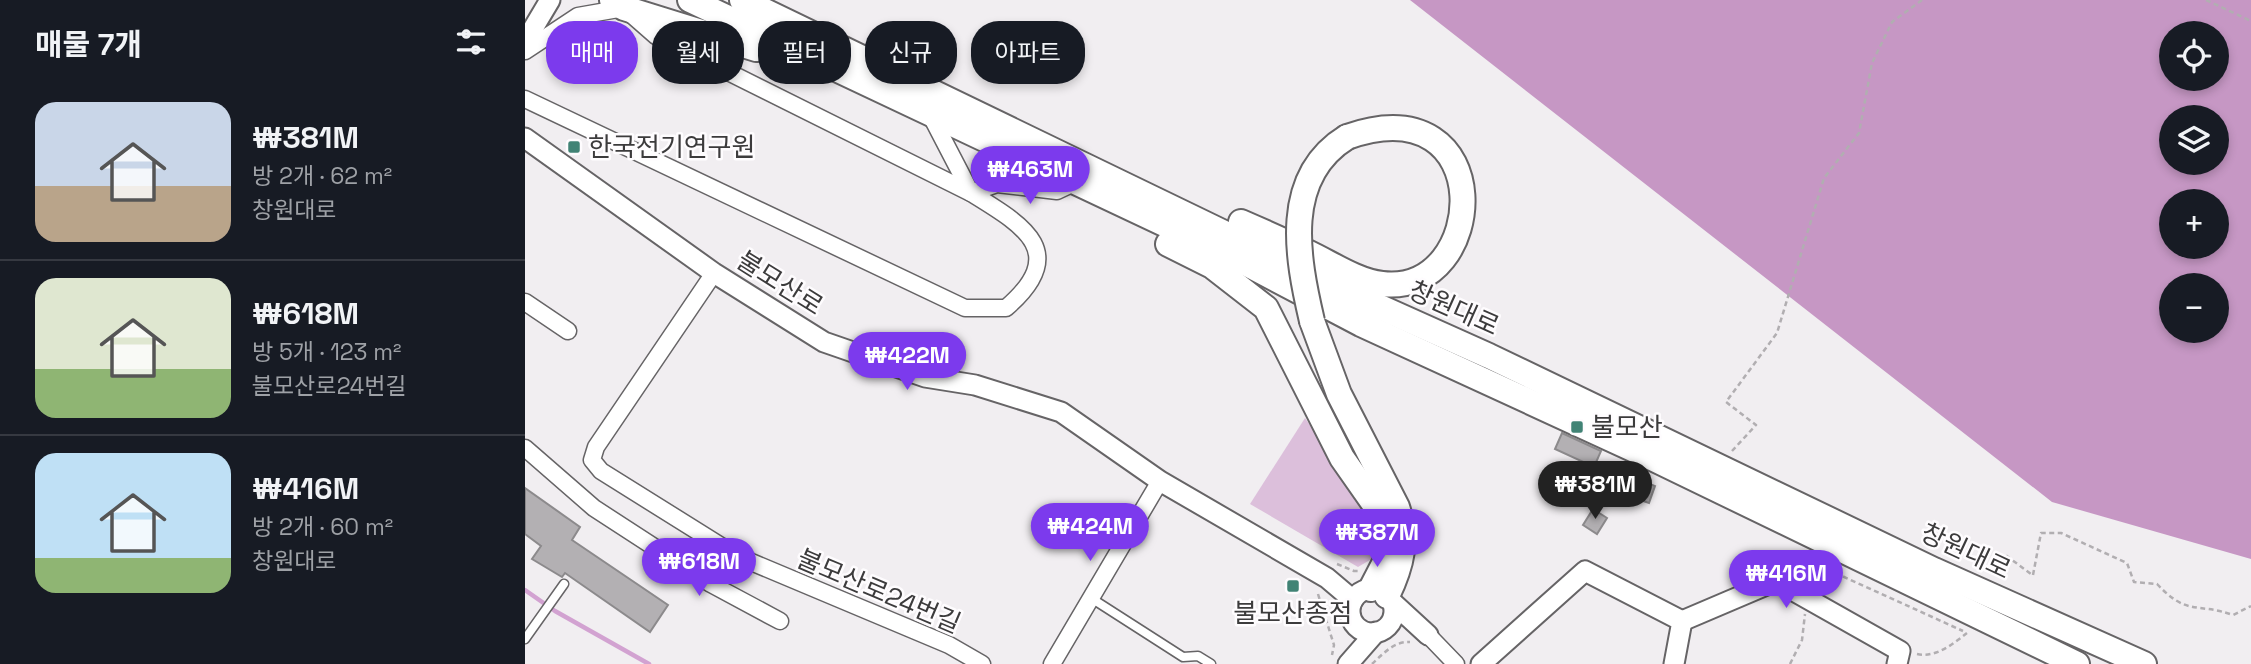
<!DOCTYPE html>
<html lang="ko">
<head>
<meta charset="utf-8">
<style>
	:root { --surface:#171b24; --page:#242831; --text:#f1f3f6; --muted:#9ea1a6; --line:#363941; --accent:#7c3aed }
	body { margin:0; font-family:"Space Grotesk","Noto Sans KR",sans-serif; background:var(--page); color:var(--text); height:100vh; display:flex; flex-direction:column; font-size:26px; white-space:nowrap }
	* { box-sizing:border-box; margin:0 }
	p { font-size:23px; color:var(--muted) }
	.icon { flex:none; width:38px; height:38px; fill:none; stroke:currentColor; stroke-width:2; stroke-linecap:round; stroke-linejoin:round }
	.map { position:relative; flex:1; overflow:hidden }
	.side { display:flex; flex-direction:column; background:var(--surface); width:525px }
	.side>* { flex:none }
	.guide { position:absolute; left:21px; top:21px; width:665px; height:63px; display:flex; gap:14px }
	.buttons { position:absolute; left:1634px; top:21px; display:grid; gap:14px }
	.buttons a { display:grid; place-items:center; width:70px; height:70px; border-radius:50%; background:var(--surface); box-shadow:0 4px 10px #0003; font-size:35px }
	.price { position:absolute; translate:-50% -60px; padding:0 16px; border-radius:24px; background:var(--accent); color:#fff; font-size:23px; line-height:46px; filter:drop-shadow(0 2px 4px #0008) }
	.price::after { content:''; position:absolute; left:50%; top:42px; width:21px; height:16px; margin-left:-10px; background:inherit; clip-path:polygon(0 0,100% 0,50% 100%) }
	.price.on { background:#222; color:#fff }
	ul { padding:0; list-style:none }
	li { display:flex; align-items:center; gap:21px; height:175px; padding:0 35px }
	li+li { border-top:2px solid var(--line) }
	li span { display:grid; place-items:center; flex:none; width:196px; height:140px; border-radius:21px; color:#555 }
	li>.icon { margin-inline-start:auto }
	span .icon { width:84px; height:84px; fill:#fffc; stroke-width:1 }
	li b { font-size:30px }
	h2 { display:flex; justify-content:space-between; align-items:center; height:84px; padding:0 35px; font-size:30px }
	.chip { padding:0 24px; border-radius:28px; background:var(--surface); box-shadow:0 4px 10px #0003; font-size:24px; line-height:63px }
	.chip.on { background:var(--accent); color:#fff }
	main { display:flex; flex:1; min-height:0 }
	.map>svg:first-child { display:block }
	.green { fill:#dcbfdb }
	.forest { fill:#c697c4; fill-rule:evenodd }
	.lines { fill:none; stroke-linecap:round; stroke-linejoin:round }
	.stream { stroke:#d2a2d1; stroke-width:4.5 }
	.building { fill:#b3b0b3; stroke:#8c8a8c; stroke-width:2 }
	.service-casing { stroke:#666466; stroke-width:11 }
	.minor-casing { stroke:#666466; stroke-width:19 }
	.tertiary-casing { stroke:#666466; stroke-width:23 }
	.primary-casing { stroke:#666466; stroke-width:28 }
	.path { stroke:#b1aeb1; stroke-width:2.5; stroke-dasharray:5 3.5; stroke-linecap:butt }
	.service { stroke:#fff; stroke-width:8 }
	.minor { stroke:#fff; stroke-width:16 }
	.tertiary { stroke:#fff; stroke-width:19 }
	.primary { stroke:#fff; stroke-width:24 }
	.primary-bridge-casing { stroke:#666466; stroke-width:28; stroke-linecap:butt }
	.primary-bridge { stroke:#fff; stroke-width:24 }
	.poi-dot { fill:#418375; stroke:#fefcfe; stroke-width:2.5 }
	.labels { text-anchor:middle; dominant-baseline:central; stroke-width:5; stroke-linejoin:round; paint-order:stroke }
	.poi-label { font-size:26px; fill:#3c3b3c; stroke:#fefcfe; text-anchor:start }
	.street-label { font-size:26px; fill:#3c3b3c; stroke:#fefcfe }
</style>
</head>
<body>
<main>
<section class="side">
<h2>매물 7개<svg class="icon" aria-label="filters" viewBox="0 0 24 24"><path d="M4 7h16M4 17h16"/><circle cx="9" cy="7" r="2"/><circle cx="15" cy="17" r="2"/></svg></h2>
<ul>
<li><span style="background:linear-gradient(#c9d6e8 60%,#b9a48a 0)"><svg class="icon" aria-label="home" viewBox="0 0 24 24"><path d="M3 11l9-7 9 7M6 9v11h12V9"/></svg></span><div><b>₩381M</b><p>방 2개 · 62 m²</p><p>창원대로</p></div></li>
<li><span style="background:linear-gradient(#dfe7d0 65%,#8fb573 0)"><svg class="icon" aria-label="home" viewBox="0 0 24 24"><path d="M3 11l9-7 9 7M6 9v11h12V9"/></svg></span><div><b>₩618M</b><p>방 5개 · 123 m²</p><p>불모산로24번길</p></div></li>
<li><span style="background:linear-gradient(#bfe0f5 75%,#8fb573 0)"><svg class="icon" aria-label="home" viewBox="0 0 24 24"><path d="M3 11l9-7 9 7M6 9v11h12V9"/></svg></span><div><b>₩416M</b><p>방 2개 · 60 m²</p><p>창원대로</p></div></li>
</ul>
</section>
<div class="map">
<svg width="1726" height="664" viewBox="0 0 1726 664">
	<rect width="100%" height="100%" fill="#f1eef1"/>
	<!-- green -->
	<polygon class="green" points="780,418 835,497 852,536 850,557 833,567 725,504"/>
	<!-- forest -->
	<path class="forest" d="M885,0H1726V559L1527,502ZM1647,33H1692V79H1647ZM1647,117H1692V163H1647ZM1647,201H1692V247H1647ZM1647,285H1692V331H1647Z"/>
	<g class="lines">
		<!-- stream -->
		<polyline class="stream" points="0,590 30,611 124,664"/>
	</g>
	<!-- building -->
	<g class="building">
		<polygon points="1037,433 1076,451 1069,467 1030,449"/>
		<polygon points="1107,477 1130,486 1124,503 1100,495"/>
		<polygon points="0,488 55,527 47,540 143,605 125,632 40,573 37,577 7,559 16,546 0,534"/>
		<polygon points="1068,509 1082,518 1072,534 1058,525"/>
	</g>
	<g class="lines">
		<!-- service casing -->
		<g class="service-casing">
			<g id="service">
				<polyline points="566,598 658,657 673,656 686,664"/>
				<polyline points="0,639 39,584"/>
			</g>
		</g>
		<!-- minor casing -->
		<g class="minor-casing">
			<g id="minor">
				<path d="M0,51L53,16L99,8L131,36L446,193C498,225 546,252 481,308H440L0,99"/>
				<polyline points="406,116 446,193 472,184 532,191 549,183"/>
				<polyline points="189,273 71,447 67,460 76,471 212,556 424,645 457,664"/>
				<polyline points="0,302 43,331"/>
				<polyline points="0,448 69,508 186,584 255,621"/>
				<polyline points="903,635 931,664"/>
				<polyline points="527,664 635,481"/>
			</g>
		</g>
		<!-- tertiary casing -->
		<g class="tertiary-casing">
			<g id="tertiary">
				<polyline points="0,42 25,0"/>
				<polyline points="0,138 189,273 299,342 400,377 450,385 536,412 635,481 802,578 828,600"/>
				<circle cx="847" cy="611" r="22"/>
				<polyline points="866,601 903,635"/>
				<polyline points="1157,621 1251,581 1375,651 1372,664"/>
				<polyline points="823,664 851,632"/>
				<polyline points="956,664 1060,571 1157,621 1149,664"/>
			</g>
		</g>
		<!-- primary casing -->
		<g class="primary-casing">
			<g id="primary">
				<polyline points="87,0 99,8 231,49 256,46"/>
				<polyline points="165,0 703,254 836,324 1123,456 1552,664"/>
				<polyline points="217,0 819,291 964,356 1409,570 1619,664"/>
				<path d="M716,222C739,232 762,242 784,253C807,264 832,281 857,284C964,297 976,83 822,137"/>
				<polyline points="643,244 687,266 741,308 817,458 859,518 862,538 860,562 846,589"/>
				<path d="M787,321L814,394L872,507C883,540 877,565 862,596"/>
			</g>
		</g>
		<!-- path -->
		<g class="path">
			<polyline points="1681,0 1726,21"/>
			<polyline points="1207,451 1231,425 1201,402 1252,333 1299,178 1334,133 1347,63 1367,22 1397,0"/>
			<polyline points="812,564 829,571 835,571"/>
			<polyline points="1271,575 1295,566 1438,631"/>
			<polyline points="1470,575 1479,554 1506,574"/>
			<path d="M1508,575L1516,533H1536L1602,563L1609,582L1632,584C1663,617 1672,602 1708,615L1726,606"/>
			<polyline points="793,594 809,645 807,655"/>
			<path d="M1392,654C1411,658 1428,644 1442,633"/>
			<path d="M847,664C858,654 869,641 885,642"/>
			<polyline points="1265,664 1277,640 1280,614"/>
		</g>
		<!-- service -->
		<use href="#service" class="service"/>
		<!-- minor -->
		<use href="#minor" class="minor"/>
		<!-- tertiary -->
		<use href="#tertiary" class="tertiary"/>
		<!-- primary -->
		<use href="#primary" class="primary"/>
		<!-- primary-bridge casing -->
		<g class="primary-bridge-casing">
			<path id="primary-bridge" d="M787,321C772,257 757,177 822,137"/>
		</g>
		<!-- primary-bridge -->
		<use href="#primary-bridge" class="primary-bridge"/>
	</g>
	<!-- markers -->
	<g class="poi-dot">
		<rect x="42" y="140" width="14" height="14" rx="3.5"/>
		<rect x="1045" y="420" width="14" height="14" rx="3.5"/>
		<rect x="761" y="579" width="14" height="14" rx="3.5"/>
	</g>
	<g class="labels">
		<!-- poi labels -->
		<g class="poi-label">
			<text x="63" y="147">한국전기연구원</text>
			<text x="1066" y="427">불모산</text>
			<text x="768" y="613" text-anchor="middle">불모산종점</text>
		</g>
		<!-- street labels -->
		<g class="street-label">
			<text transform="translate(255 283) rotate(32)">불모산로</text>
			<text transform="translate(929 308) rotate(24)">창원대로</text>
			<text transform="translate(1441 551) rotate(25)">창원대로</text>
			<text transform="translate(354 591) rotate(23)">불모산로24번길</text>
		</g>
	</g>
</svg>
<div class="buttons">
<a><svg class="icon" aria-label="locate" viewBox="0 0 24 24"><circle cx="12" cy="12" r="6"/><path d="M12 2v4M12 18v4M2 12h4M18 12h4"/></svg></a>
<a><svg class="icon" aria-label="layers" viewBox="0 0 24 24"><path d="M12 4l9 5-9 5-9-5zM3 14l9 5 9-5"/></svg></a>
<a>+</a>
<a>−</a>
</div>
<b class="price" style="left:505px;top:206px">₩463M</b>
<b class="price" style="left:382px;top:392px">₩422M</b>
<b class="price on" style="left:1070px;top:521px">₩381M</b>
<b class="price" style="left:565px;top:563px">₩424M</b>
<b class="price" style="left:852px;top:569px">₩387M</b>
<b class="price" style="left:174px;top:598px">₩618M</b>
<b class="price" style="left:1261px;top:610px">₩416M</b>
<div class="guide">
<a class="chip on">매매</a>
<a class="chip">월세</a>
<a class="chip">필터</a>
<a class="chip">신규</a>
<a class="chip">아파트</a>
</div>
</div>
</main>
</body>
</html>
